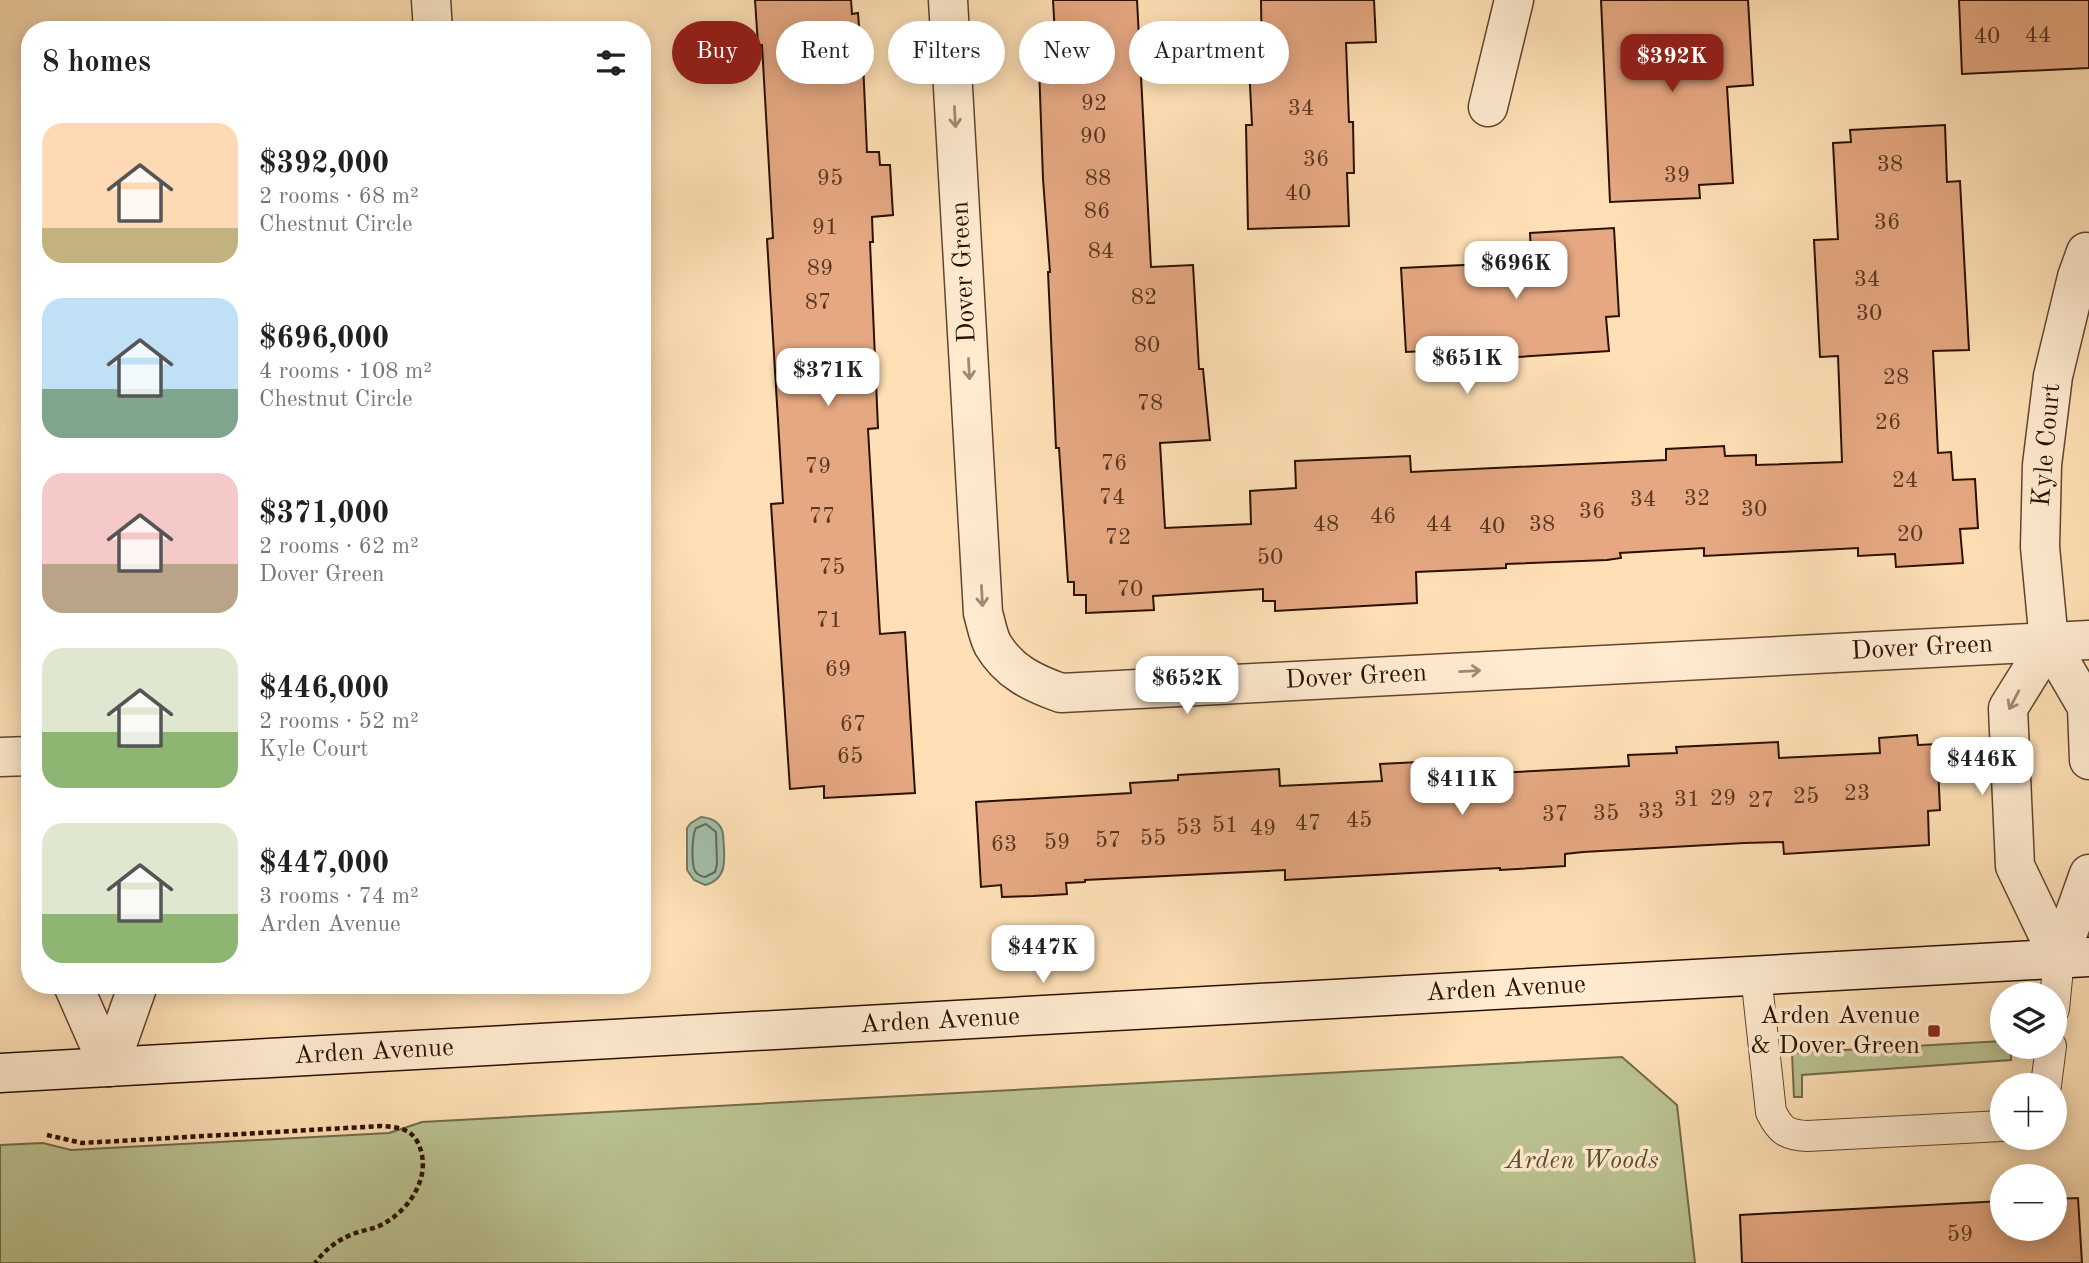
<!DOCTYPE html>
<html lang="en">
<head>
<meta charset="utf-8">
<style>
	:root { --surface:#fff; --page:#f6f6f6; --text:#202124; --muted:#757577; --accent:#8f2418 }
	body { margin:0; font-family:"Old Standard TT",serif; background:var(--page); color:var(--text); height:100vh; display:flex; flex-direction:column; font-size:26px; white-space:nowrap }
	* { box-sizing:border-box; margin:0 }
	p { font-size:23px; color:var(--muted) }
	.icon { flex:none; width:38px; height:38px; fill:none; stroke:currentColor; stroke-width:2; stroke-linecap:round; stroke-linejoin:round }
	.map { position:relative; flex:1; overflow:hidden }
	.panel { position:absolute; left:21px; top:21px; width:630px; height:973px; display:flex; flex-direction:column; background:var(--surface); border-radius:28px; box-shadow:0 4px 18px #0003 }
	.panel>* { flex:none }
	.guide { position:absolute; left:672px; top:21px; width:665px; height:63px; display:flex; gap:14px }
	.controls { position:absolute; left:1990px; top:982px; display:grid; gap:14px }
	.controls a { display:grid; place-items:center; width:77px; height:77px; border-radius:50%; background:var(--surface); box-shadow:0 4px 18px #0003; font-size:35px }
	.price { position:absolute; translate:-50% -60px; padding:0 16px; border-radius:14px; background:#fff; color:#222; font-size:23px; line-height:46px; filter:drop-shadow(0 2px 4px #0008) }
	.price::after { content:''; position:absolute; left:50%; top:42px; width:21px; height:16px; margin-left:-10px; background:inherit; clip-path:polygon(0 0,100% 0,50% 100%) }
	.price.active { background:var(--accent); color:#fff }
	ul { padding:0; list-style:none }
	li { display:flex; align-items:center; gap:21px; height:175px; padding:0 21px }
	li span { display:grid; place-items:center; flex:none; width:196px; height:140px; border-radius:21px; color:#555 }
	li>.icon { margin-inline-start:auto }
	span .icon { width:84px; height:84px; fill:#fffc; stroke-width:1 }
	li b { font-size:30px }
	h2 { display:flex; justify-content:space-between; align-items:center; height:84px; padding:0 21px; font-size:30px }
	.tag { padding:0 24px; border-radius:32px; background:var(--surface); box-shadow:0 4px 18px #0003; font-size:24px; line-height:63px }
	.tag.active { background:var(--accent); color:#fff }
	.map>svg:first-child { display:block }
	.green { fill:#bbc392; stroke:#736a49; stroke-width:2 }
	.water { fill:#a1bea8; stroke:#727965; stroke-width:2 }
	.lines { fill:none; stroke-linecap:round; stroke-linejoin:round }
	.shore { stroke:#666854; stroke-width:2 }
	.building { fill:#e5a882; stroke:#2b1100; stroke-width:2 }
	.lane-casing { stroke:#60452e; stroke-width:32 }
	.street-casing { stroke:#60452e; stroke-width:41 }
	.secondary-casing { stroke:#2b1100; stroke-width:41 }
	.path { stroke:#2b1100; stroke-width:4.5; stroke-dasharray:5 3.5; stroke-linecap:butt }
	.lane { stroke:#ffebd0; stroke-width:30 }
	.street { stroke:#ffebd0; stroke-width:38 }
	.secondary { stroke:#ffebd0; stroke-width:38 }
	.oneway { stroke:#a08972 }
	.poi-dot { fill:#8f2418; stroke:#ffebd0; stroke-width:2.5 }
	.labels { text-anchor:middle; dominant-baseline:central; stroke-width:7; stroke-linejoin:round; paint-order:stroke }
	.number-label { font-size:23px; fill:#5a3720 }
	.street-label { font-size:26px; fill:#2b1100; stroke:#ffebd0 }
	.poi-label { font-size:26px; fill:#2b1100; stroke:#ffebd0; text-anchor:end }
	.park-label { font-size:26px; font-style:italic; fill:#5d4f33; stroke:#ffebd0 }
</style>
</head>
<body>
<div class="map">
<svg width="2089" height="1263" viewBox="0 0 2089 1263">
	<rect width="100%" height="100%" fill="#ffe0b6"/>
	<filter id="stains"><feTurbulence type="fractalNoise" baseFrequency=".00286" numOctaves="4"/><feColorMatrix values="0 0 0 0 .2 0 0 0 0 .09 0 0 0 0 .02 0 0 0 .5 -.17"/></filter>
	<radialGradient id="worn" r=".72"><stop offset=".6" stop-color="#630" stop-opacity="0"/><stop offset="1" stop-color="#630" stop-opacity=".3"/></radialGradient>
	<!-- green -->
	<g class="green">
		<polygon points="2002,1041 2002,1046 2011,1047 2011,1060 1802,1075 1802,1097 1794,1097 1792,1053"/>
		<polygon points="1622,1057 1677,1105 1695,1263 0,1263 0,1145 43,1143 71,1150 389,1133 422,1122"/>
	</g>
	<!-- water -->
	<path class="water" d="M701,817C713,818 721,823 723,834C724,854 730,879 705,885L694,880L687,870V828L691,823Z"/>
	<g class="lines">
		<!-- shore -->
		<path class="shore" d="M706,824L716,832L717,864L715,872L705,877C701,876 698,876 695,871C691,863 692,835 696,828Z"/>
	</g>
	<!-- building -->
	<g class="building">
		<polygon points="755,0 851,0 852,14 858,13 860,39 862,39 867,152 879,152 880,165 890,165 893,215 872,217 873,242 870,242 878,428 868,429 880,634 905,632 915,793 824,798 824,786 790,789 771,504 783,503 767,239 773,238 762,45 758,45"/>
		<polygon points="1053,0 1137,0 1151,267 1193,265 1199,369 1203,369 1210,440 1160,443 1165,528 1251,524 1250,491 1296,488 1295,461 1410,456 1411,472 1666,460 1666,449 1724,446 1725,456 1756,455 1756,465 1842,462 1838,356 1820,357 1814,240 1838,239 1833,143 1851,142 1850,130 1945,125 1947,182 1960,181 1969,350 1933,351 1938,453 1951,452 1953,480 1975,479 1978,528 1960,529 1963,563 1896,567 1895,554 1858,556 1858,548 1704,556 1704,548 1620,553 1621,558 1607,560 1506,564 1506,568 1416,572 1417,603 1275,611 1275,601 1263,601 1263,589 1153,596 1154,610 1086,613 1086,595 1074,595 1074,582 1068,582 1059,448 1056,448 1048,272 1050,272 1043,179 1038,37 1055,36"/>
		<polygon points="1261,0 1374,0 1376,42 1346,43 1349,122 1353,122 1354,173 1347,173 1349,226 1248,229 1246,125 1252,125 1249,66 1262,65"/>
		<polygon points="1601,0 1748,0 1753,85 1727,87 1733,183 1699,185 1700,198 1610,202"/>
		<polygon points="1959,0 2089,0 2089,68 1962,74"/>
		<polygon points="1614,228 1619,316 1606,317 1609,351 1427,363 1426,351 1406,352 1401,268 1506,263 1506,255 1531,254 1530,233"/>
		<polygon points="1917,735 1918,745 1937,744 1940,810 1928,811 1929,845 1784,854 1783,842 1744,843 1583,852 1565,854 1565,866 1500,870 1500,868 1285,880 1285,870 1085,880 1085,882 1066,883 1067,894 1033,896 1002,897 1001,885 981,887 976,802 1131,793 1130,783 1178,780 1178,775 1279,769 1280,786 1382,781 1380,764 1419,762 1420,773 1438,772 1438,776 1629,766 1628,755 1677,753 1676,747 1778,742 1779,758 1880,753 1879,738"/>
		<polygon points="2078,1198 2082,1263 1742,1263 1740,1215 2002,1201 2002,1228 2054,1228 2054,1199"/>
	</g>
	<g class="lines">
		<!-- lane casing -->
		<g class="lane-casing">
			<g id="lane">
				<path d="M1756,975L1771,1112C1780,1130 1786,1135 1807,1136L2002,1126"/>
				<polyline points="2054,1009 2059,958"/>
				<polyline points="2046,1085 2051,1046"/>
			</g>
		</g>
		<!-- street casing -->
		<g class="street-casing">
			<g id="street">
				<polyline points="431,0 433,30"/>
				<path d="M948,0L983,613C986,623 988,636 993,645C1009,672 1033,683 1061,693L2089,640"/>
				<polyline points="1488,107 1514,0"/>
				<polyline points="2086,252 2077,277 2053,376 2042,465 2040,547 2049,642 2087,707 2089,760"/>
				<polyline points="2049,642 2008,708 2015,866 2059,958"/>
				<polyline points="0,757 30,756"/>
				<polyline points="2059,958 2089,874"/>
				<polyline points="73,985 109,1067"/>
				<polyline points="109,1067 138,985"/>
			</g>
		</g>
		<!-- secondary casing -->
		<g class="secondary-casing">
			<polyline id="secondary" points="0,1073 2089,957"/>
		</g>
		<!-- path -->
		<path class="path" d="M47,1135L82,1143L381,1126C396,1127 411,1128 418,1143C433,1174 411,1209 383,1224C374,1229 363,1230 353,1234C337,1240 325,1250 315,1263"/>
		<!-- lane -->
		<use href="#lane" class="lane"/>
		<!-- street -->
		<use href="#street" class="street"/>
		<!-- secondary -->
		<use href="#secondary" class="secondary"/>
	</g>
	<!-- one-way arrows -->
	<defs><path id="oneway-shaft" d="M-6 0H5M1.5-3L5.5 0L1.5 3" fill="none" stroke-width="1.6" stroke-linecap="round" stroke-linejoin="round" transform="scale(1.75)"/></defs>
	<g class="oneway">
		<use href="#oneway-shaft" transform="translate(955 117) rotate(87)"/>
		<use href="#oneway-shaft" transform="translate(969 369) rotate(87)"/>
		<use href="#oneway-shaft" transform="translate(982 596) rotate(87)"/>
		<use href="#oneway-shaft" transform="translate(1470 671) rotate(-3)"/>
		<use href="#oneway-shaft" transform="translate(2014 700) rotate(118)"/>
	</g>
	<!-- markers -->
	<rect class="poi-dot" x="1927" y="1024" width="14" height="14" rx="3.5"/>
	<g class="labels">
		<!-- number labels -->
		<g class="number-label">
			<text x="2038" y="35">44</text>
			<text x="1987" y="36">40</text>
			<text x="1094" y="103">92</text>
			<text x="1301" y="108">34</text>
			<text x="1093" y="136">90</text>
			<text x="1316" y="159">36</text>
			<text x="1890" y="164">38</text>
			<text x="1677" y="175">39</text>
			<text x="830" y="178">95</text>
			<text x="1098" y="178">88</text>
			<text x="1298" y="193">40</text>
			<text x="1097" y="211">86</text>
			<text x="1887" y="222">36</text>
			<text x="825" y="227">91</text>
			<text x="1101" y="251">84</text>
			<text x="820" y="268">89</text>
			<text x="1867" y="279">34</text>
			<text x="1144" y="297">82</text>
			<text x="818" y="302">87</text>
			<text x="1869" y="313">30</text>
			<text x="1147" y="345">80</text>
			<text x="1896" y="377">28</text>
			<text x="1150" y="403">78</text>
			<text x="1888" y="422">26</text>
			<text x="1114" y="463">76</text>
			<text x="818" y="466">79</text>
			<text x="1905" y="480">24</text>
			<text x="1112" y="497">74</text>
			<text x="1697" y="498">32</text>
			<text x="1643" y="499">34</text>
			<text x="1754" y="509">30</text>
			<text x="1592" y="511">36</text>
			<text x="822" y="516">77</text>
			<text x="1383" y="516">46</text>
			<text x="1326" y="524">48</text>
			<text x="1439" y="524">44</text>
			<text x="1542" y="524">38</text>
			<text x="1492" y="526">40</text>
			<text x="1910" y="534">20</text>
			<text x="1118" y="537">72</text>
			<text x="1270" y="557">50</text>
			<text x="832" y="567">75</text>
			<text x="1130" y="589">70</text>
			<text x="829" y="620">71</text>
			<text x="838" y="669">69</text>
			<text x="853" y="724">67</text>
			<text x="850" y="756">65</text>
			<text x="1857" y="793">23</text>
			<text x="1806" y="796">25</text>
			<text x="1723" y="798">29</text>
			<text x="1687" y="799">31</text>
			<text x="1761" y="800">27</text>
			<text x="1651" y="811">33</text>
			<text x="1606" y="813">35</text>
			<text x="1555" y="814">37</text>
			<text x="1359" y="820">45</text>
			<text x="1308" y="823">47</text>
			<text x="1225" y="825">51</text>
			<text x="1189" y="827">53</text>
			<text x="1263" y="828">49</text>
			<text x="1153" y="838">55</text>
			<text x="1108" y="840">57</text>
			<text x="1057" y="842">59</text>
			<text x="1004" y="844">63</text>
			<text x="1960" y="1234">59</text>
		</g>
		<!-- street labels -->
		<g class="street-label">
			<text transform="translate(964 272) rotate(-93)">Dover Green</text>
			<text transform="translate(2047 445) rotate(-85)">Kyle Court</text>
			<text transform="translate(1922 648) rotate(-3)">Dover Green</text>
			<text transform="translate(1356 677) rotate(-3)">Dover Green</text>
			<text transform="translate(1506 989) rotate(-3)">Arden Avenue</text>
			<text transform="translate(940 1021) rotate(-3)">Arden Avenue</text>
			<text transform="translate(374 1052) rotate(-3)">Arden Avenue</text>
		</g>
		<!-- poi labels -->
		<g class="poi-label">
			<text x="1920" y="1016">Arden Avenue<tspan x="1920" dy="30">&amp; Dover Green</tspan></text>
		</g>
		<!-- park labels -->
		<g class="park-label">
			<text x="1582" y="1161">Arden Woods</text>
		</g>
	</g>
	<rect width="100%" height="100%" filter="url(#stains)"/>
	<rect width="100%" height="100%" fill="url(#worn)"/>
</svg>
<div class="controls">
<a><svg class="icon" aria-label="layers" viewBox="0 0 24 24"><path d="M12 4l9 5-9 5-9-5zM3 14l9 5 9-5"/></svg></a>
<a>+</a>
<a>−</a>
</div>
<b class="price active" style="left:1672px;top:94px">$392K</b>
<b class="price" style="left:1516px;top:301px">$696K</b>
<b class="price" style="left:1467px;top:396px">$651K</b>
<b class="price" style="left:828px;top:408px">$371K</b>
<b class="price" style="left:1187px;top:716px">$652K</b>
<b class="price" style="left:1982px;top:797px">$446K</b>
<b class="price" style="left:1462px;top:817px">$411K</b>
<b class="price" style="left:1043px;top:985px">$447K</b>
<div class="guide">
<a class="tag active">Buy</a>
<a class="tag">Rent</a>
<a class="tag">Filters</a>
<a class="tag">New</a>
<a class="tag">Apartment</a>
</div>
<section class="panel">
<h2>8 homes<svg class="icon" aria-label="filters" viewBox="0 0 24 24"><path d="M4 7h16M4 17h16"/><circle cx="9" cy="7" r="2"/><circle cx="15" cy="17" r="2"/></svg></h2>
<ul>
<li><span style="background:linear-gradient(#ffd9b3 75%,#c2b280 0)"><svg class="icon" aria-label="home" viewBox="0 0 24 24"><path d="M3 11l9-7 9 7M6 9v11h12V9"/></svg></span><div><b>$392,000</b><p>2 rooms · 68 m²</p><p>Chestnut Circle</p></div></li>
<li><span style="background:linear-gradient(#bfe0f5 65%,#7fa58c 0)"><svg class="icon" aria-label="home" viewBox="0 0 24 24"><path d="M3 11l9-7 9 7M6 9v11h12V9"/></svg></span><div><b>$696,000</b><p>4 rooms · 108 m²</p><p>Chestnut Circle</p></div></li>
<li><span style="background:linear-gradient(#f6c9c9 65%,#b9a48a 0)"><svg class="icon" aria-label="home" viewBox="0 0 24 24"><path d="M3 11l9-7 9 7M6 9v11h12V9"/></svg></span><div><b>$371,000</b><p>2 rooms · 62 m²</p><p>Dover Green</p></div></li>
<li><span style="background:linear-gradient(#dfe7d0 60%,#8fb573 0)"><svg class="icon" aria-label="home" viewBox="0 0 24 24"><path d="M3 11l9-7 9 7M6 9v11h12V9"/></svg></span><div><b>$446,000</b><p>2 rooms · 52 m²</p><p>Kyle Court</p></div></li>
<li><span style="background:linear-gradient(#dfe7d0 65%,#8fb573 0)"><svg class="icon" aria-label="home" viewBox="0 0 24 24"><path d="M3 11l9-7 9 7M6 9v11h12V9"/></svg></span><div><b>$447,000</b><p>3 rooms · 74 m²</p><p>Arden Avenue</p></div></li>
</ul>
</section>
</div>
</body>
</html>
